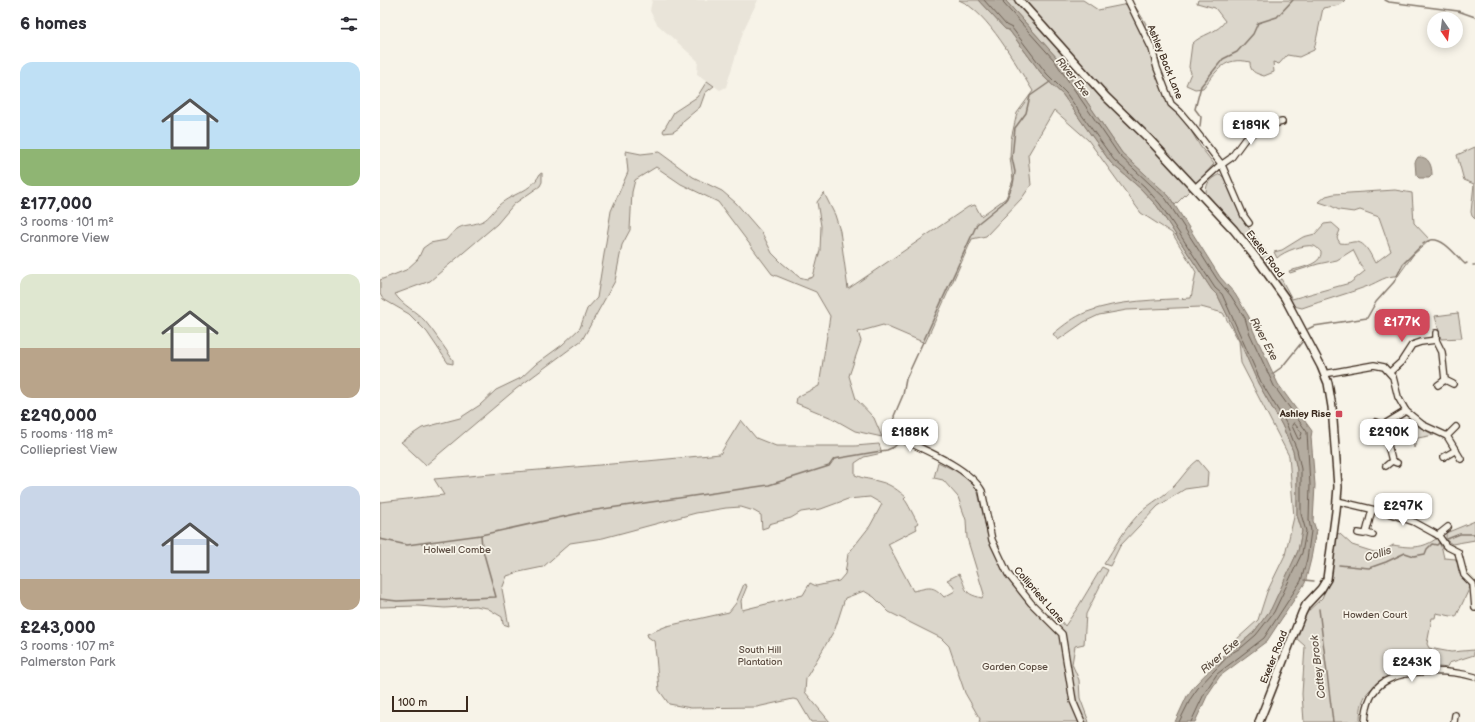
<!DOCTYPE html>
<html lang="en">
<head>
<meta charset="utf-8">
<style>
	:root { --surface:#fff; --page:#f2f2f3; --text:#2b2b33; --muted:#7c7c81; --accent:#d1495b }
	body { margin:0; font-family:"Balsamiq Sans",sans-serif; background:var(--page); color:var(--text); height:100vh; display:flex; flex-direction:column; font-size:15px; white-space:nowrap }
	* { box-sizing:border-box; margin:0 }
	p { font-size:13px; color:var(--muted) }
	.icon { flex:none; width:22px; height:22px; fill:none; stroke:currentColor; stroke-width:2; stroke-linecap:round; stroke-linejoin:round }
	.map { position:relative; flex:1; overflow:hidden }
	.sheet { display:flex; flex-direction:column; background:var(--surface); width:380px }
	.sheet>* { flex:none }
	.needle { width:26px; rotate:166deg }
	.fabs { position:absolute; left:1047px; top:12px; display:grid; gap:8px }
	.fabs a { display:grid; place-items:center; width:36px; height:36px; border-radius:50%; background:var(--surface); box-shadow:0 2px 10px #0003; font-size:20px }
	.scale { position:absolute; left:12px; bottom:10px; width:76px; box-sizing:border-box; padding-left:4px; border:2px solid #3b2a1e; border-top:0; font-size:11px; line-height:14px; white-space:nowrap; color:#3b2a1e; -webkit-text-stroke:3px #f7f3e8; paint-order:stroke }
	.price { position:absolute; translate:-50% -34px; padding:0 9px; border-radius:8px; background:#fff; color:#222; font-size:13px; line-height:26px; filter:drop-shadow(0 1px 2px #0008) }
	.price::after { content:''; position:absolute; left:50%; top:24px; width:12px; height:9px; margin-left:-6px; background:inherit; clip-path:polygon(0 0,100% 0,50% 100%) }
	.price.on { background:var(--accent); color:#fff }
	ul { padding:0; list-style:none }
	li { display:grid; align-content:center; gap:8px; height:212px; padding:0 20px }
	li span { display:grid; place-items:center; height:124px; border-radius:12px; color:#555 }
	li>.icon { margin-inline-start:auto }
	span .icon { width:72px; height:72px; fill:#fffc; stroke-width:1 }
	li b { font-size:17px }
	h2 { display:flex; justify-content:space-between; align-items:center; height:48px; padding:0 20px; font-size:17px }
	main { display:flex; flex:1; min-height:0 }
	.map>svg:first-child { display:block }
	.built { fill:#e9e4d9 }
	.green { fill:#dbd6cb; stroke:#8b8074 }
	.water { fill:#b4aca0; stroke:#84786c }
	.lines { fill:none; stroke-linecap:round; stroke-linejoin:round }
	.shore { stroke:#6b5e52; stroke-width:1 }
	.stream { stroke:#84786c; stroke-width:1.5 }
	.minor-casing { stroke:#3b2a1e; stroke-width:8 }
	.major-casing { stroke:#3b2a1e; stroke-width:10 }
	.minor { stroke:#f7f3e8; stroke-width:5.5 }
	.major { stroke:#f7f3e8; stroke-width:7 }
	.poi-dot { fill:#d1495b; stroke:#f7f3e8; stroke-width:1.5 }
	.labels { text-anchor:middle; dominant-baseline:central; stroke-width:3.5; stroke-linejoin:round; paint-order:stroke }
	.street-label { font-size:10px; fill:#3b2a1e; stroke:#f7f3e8 }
	.poi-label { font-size:10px; font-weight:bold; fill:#3b2a1e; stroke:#f7f3e8; text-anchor:end }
	.park-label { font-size:10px; fill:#5b4c41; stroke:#f7f3e8 }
	.water-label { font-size:11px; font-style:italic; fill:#5f5145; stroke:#f7f3e8 }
</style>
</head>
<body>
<main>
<section class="sheet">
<h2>6 homes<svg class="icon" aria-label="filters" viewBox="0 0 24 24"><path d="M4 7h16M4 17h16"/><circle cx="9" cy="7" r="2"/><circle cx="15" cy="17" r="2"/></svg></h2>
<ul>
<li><span style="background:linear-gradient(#bfe0f5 70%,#8fb573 0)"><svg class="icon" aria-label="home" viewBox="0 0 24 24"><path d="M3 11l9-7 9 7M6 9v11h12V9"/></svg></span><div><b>£177,000</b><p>3 rooms · 101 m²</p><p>Cranmore View</p></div></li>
<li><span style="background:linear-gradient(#dfe7d0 60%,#b9a48a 0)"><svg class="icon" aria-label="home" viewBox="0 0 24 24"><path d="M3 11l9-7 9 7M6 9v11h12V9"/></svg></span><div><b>£290,000</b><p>5 rooms · 118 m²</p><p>Colliepriest View</p></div></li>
<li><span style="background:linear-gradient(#c9d6e8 75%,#b9a48a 0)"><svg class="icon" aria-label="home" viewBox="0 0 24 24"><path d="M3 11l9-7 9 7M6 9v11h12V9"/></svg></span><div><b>£243,000</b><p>3 rooms · 107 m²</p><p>Palmerston Park</p></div></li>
</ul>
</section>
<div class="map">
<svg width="1095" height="722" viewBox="0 0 1095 722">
	<rect width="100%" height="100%" fill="#f7f3e8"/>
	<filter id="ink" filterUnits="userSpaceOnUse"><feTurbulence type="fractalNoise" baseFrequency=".025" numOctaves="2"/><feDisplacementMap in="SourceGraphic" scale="8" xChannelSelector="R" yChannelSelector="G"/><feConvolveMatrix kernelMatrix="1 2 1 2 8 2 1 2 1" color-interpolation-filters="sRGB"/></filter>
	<g filter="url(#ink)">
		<!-- built -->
		<polygon class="built" points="272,0 378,0 364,29 346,87 340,90 317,74 318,61 277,24 270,11"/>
		<!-- green -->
		<g class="green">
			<path d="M579,0H598L625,29L629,30L664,77L683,95L731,163L761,189L777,206L832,290L838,296L857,335L878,383L902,425L913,451L917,470V515L922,531L918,551L892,608L874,632L860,644L848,651L846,649L878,620L887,592L905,555L914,517L909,456L861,363L859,341L843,313L821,307L747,310L719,315L704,322L678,340L673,334C684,325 694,317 707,312C738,300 778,300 811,298L816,272L792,233L761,213L708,140L674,110L648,155L651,185L642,198L606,236L592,239L545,343L503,325L478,332L481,341L469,376L476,399L494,418L502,437L475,431L452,418L416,403L417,397L439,386L450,316L436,292L392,274L338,202L301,184L276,167L255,180L252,192L250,230L242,245L235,281L202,340L136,389L46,465L21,442L42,428L80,418L100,405L116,390L141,378L156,364L182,345L200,328L207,309L217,298L231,211L248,172L246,151L261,154L279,152L313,177L342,191L356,203L382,233L392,253L402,263L419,277L427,279L433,277L440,250L441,226L437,202L444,193L455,215L460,231L468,289L588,207L595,205L601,216L626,198L633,180L630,157L631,139L637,113L653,91C636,65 608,12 579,0Z"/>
			<polygon points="625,0 703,0 718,10 753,3 765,22 777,48 772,49 791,104 800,112 820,146 834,164 813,187 795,205 786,194 742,153 677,58"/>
			<path d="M818,0H965L960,5L943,8L934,50L919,57L907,55L899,64L893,62L894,72L884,76C875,73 870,72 870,62C844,56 837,71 823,88L815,89L806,85L811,73L809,67L812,44C821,34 838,33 845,21L835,8L817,3Z"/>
			<polygon points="327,81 334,86 325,93 320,107 303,121 299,128 293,132 284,133 283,131 294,112 317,97"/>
			<polygon points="1095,147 1095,219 1092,216 1091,212 1094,184 1084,180 1083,177 1077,155"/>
			<path d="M162,173V182L160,186L134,204L117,224L50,281L15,294C22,305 36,311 45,321C55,333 64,347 73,360V364L68,363L47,332L29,314L3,299L0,294V280L26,270L38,259L43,248L50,243L66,240C83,220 83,229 103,221C109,218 114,210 119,205C134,192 150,193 160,174Z"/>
			<path d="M840,174C852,183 855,210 865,223C869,229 874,234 878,240C891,258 901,279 912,299L970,283L985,271L980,264L973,250L957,260L938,264L910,273L909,271C919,268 942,265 941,252C939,250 937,247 934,246C924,244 904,251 897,258L894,252L902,250L923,237L935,234L944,224L952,223L960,230L957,238L960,243C966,244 967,243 973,242C985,240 990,254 995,263L1011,251L999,217L980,210L974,212L959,210L951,206L939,202L946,196L954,194L1015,190L1032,193L1034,223L1050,240L1033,255L1018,276C1007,275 998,282 988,286C967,294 944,300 922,308L914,306L910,300L876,250L826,193C826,182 831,178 840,174Z"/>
			<polygon points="1078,313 1082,338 1061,339 1055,316"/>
			<path d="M361,420L376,438L396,446H475L499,444L502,453L484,457L475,463V475C483,479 492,479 501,482C510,484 519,491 526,497L524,499C527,501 535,519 538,523L535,525L537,529L508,544L533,591C549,588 552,584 564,597L575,591L573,585L567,580L579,574C588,589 581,593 602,598L604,594L587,538L586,520L578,497L563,480L554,478L558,462L578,472L597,488L609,541L624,572L662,619L668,615L678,617L685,626L698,607L722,567L728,570L706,614L704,644L695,646L692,664L699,680L700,698L709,722H599L600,719L585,693L569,646L561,638L509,612L494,597L484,591L465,598L455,629L426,678L425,692L450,722H431L418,700L413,699L377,707L311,708L289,704L279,690L276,656L274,641L268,637L267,634L287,626L349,612L356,603L364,584L367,586L361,601L362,610L423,595L430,583L436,586L459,581L465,574L468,554L490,526L502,504L490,497L468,499L441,509L421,512L411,518L389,524L388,527L382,529L381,515L374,511L361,507L346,508L316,513L223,538L190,543L163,567L139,572L127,576L122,589L129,626L123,624L122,617L107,608L95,606L65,608L38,606L0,607V502L64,495L54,479C150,470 245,464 340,454Z"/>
			<polygon points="1030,421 1039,427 1054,435 1038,438 1034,448"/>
			<path d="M818,460L828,472L827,486L805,489L778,506L740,546L730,566L724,564C734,548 744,530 757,516C767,505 780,499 791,489C801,480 807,468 818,460Z"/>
			<polygon points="1095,521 1095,540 1072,544 1066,540 1066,533"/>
			<path d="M956,533L960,534L972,545L994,552L1004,551L1013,545C1030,548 1043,549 1057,538L1062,549L1064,558L1076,559C1078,565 1078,572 1081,576C1084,581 1088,582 1090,587L1076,617L1056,613L1055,618H1052L1047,644L1049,648L1071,652L1094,650V655L1069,663L1066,668C1047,663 1000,677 988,692C981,700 980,713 980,722H924L922,694L925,646L916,638L924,615L942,598L949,582Z"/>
		</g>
		<!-- water -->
		<g class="water">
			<polygon points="598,0 625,0 677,58 742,153 789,196 840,277 855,294 869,317 873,330 898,384 932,431 931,437 935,485 933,521 936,530 931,559 925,583 887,641 840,676 828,694 815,722 795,722 807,696 815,685 848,651 860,644 874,632 891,609 918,551 922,531 917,515 917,470 913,451 902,425 878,383 857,335 838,296 832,290 777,206 761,189 731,163 683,95 664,77 629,30 625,29"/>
			<path d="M1038,157C1049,156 1052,166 1052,175L1049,178H1039L1036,175L1035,162Z"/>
		</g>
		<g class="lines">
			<!-- shore -->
			<g class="shore">
				<polyline points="604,0 626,25 632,28 667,74 686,93 734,160 764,186 780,204 835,288 842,294 881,382 906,423 917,450 921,469 921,514 926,531 922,553 894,612 876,635 862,647 850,654 818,688 811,698 799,722"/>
				<polyline points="623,0 624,4 674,60 739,155 786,199 837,279 851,296 865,318 869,332 894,386 927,432 930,485 929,520 931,531 927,559 921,581 884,638 837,674 825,692 811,722"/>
				<polygon points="914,423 922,433 920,439 918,439 912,426"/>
			</g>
			<!-- stream -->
			<g class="stream">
				<polyline points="1005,0 1009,2 1078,11 1095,17"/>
				<polyline points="820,127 821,117 815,109 821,86 843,59 857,52 873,34 878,23 897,17 913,0"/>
				<path d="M1043,244C1045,243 1049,240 1051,240C1064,238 1076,256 1085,264L1087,263"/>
				<polyline points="1093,265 1095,265"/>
				<polyline points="928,329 934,326 987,318 996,302 1014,282 1023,264 1040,247"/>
				<polyline points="892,374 902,367 922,342"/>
				<polyline points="526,434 525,432 516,427 514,416 523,395 526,379 597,224 623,203 627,198 633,184 635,172 632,158 635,128 646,113 650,96 670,82"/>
				<polyline points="0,539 27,545 101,535 209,511 389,485 449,466 454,459 507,450 514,447 519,442"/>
				<polyline points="1067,539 1080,534 1095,534"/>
				<polyline points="959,565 989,568 1006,562 1025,553 1034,556 1045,554 1047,549 1052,544 1057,545 1059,543"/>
				<polyline points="924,580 934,581"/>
				<polyline points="0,599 17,601 116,597 102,547 101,535"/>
				<polyline points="939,609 953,722"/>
			</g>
			<!-- minor casing -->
			<g class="minor-casing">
				<g id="minor">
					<polyline points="748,0 772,49 777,68 791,104 800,112 811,125 842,165 864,216 869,223"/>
					<polyline points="815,188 838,167 851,158 865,139 871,134 886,126 902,122"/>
					<polyline points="1056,340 1062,352 1065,380 1073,384"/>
					<polyline points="1010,372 1021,362 1032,345 1041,342 1056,340 1056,333"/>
					<polyline points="944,374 994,365 1004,367 1013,377 1018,397 1026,411 1043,425 1067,436 1081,459"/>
					<polyline points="1058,385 1065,380"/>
					<polyline points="996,422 1003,425"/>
					<path d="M511,434C537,447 588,466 602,491L612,540L628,574L651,603L682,634L693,701L702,722"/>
					<polyline points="1067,436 1076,427"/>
					<polyline points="1064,457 1076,450"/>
					<polyline points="1012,461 1003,425 1026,411"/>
					<polyline points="1006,466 1012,461 1017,463"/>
					<polyline points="957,501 1008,513 1034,522 1054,533 1059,536 1066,546 1078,552 1084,575 1093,584 1095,608"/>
					<polyline points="978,533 984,534 986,533 993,535"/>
					<polyline points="986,533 992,510"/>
					<polyline points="1058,535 1068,527"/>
					<path d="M985,722C986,707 991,690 1004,682C1027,668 1071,670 1095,677"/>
					<polyline points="1074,722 1075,715"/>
				</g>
			</g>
			<!-- major casing -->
			<g class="major-casing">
				<polyline id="major" points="639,0 726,97 768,138 854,230 880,263 905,298 941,366 948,383 952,407 958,487 956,511 947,579 941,589 926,605 922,613 879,722"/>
			</g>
			<!-- minor -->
			<use href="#minor" class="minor"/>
			<!-- major -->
			<use href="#major" class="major"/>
		</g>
	</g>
	<!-- markers -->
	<rect class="poi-dot" x="955" y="410" width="8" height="8" rx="2"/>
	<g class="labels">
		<!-- street labels -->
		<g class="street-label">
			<text transform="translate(785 62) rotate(68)">Ashley Back Lane</text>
			<text transform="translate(885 254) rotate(53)">Exeter Road</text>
			<text transform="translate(659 595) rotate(49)">Collipriest Lane</text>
			<text transform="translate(894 657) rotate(-68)">Exeter Road</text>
		</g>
		<!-- poi labels -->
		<g class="poi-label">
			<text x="951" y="414">Ashley Rise</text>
		</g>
		<!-- park labels -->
		<g class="park-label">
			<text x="77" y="550">Holwell Combe</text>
			<text x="995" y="615">Howden Court</text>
			<text x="380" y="650">South Hill<tspan x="380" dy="12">Plantation</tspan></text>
			<text x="635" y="667">Garden Copse</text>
		</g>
		<!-- water labels -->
		<g class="water-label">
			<text transform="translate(693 77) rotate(51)">River Exe</text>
			<text transform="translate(884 339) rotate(62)">River Exe</text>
			<text transform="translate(998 554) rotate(-18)">Collis</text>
			<text transform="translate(840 656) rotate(-41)">River Exe</text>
			<text transform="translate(938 667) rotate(-97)">Cottey Brook</text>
		</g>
	</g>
</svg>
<div class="fabs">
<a><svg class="needle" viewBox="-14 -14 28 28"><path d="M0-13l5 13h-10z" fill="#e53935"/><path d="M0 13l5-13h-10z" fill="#7c7c81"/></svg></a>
</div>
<div class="scale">100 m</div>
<b class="price" style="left:871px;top:146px">£189K</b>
<b class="price on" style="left:1022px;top:343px">£177K</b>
<b class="price" style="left:530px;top:453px">£188K</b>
<b class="price" style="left:1009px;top:453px">£290K</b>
<b class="price" style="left:1023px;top:527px">£297K</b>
<b class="price" style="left:1032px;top:683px">£243K</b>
</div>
</main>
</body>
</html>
